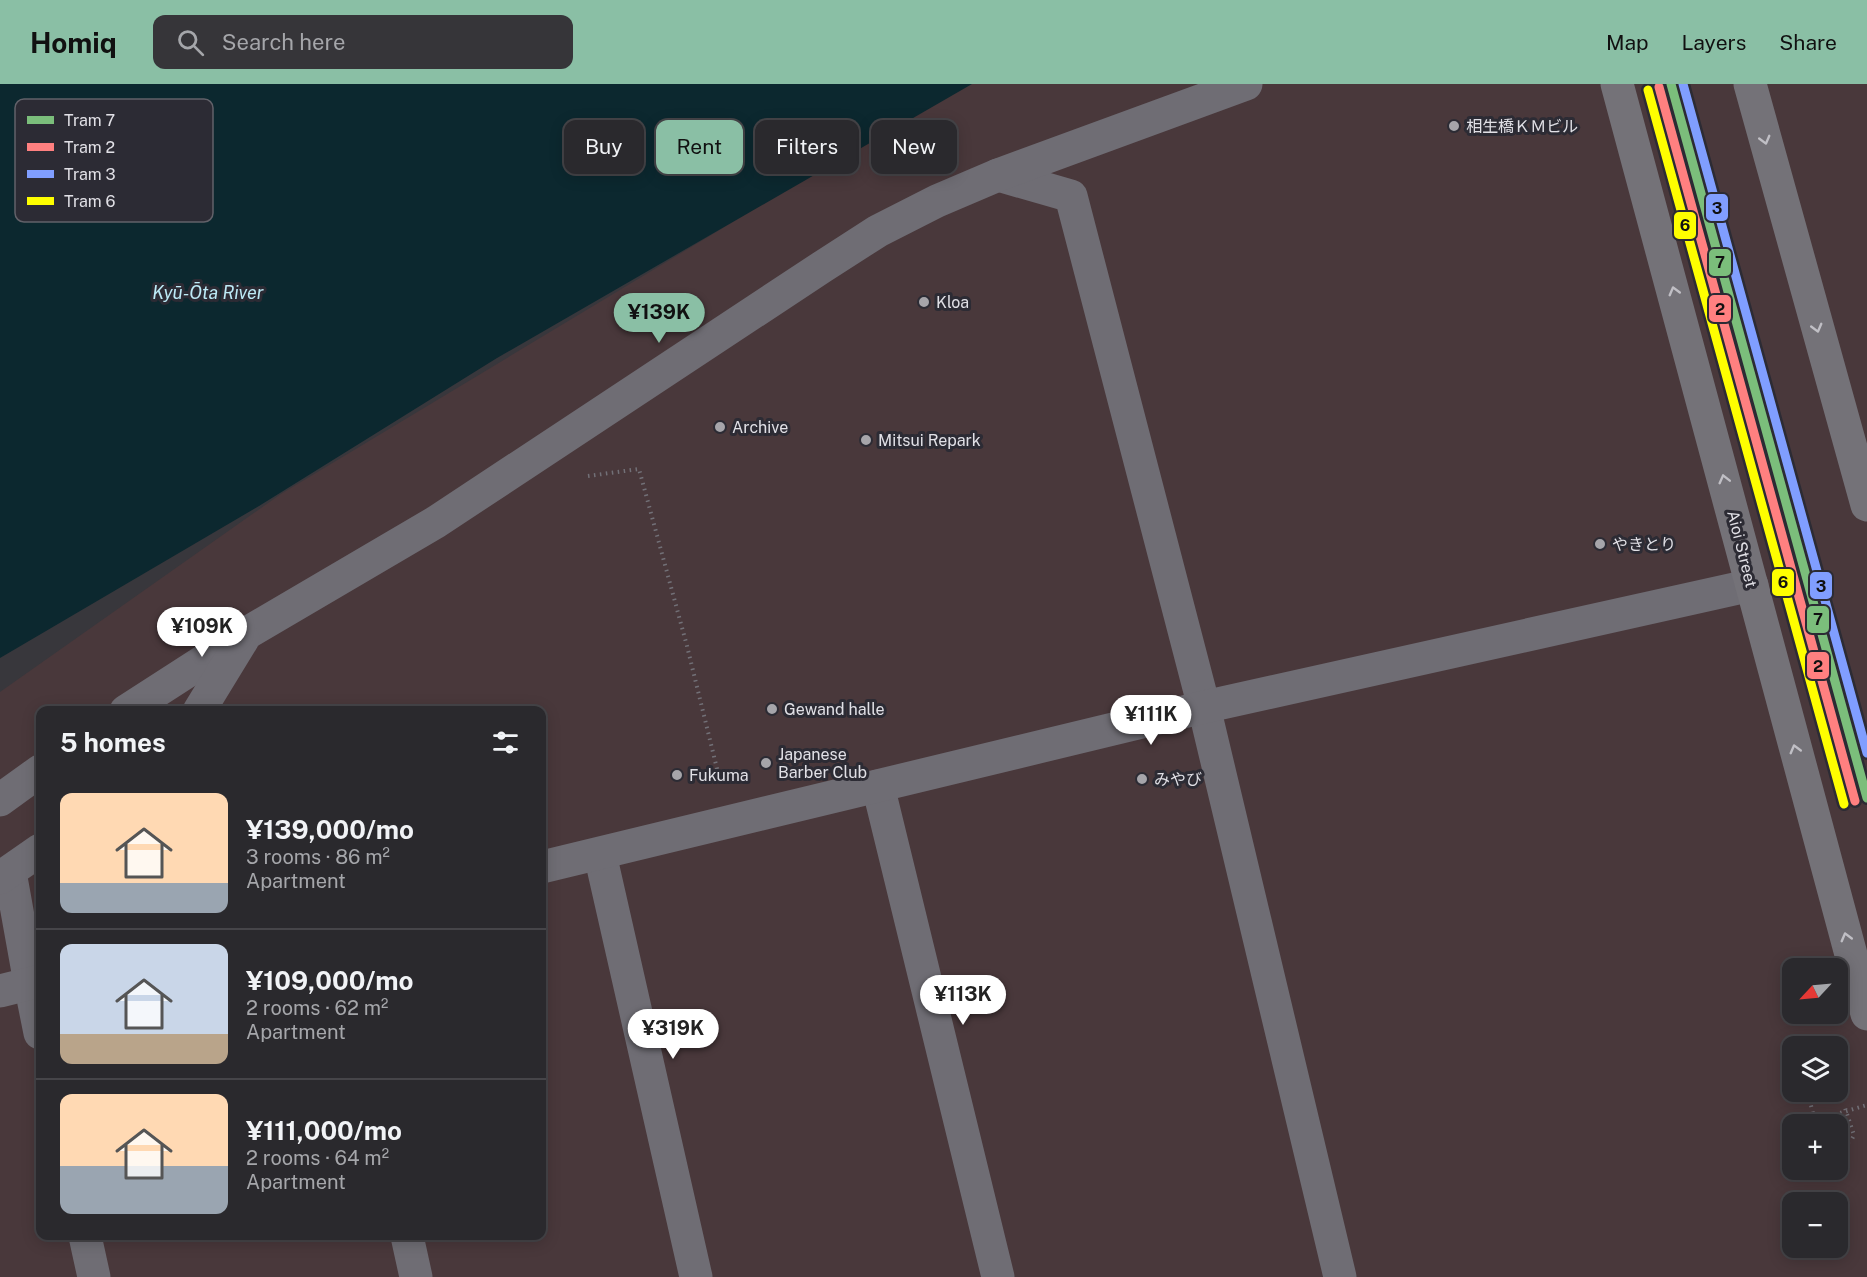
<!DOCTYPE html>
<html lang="en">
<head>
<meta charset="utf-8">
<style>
	:root { --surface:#2a292d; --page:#363539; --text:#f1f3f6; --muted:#a5a6aa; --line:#464549; --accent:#8abfa5 }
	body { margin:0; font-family:"Public Sans","Noto Sans JP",sans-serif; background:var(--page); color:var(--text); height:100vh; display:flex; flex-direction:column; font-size:22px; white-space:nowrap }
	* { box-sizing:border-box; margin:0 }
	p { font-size:20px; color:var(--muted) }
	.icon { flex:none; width:33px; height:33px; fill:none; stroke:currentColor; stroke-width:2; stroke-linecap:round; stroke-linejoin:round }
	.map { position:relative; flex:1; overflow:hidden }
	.panel { position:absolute; left:36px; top:622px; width:510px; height:534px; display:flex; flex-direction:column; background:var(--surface); border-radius:12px; box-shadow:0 3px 15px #0003,0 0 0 2px var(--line) }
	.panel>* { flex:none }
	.top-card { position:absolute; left:564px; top:36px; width:570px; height:54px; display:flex; gap:12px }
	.needle { width:39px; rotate:244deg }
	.buttons { position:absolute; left:1782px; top:874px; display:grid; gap:12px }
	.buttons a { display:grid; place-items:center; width:66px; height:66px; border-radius:12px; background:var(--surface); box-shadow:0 3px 15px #0003,0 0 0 2px var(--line); font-size:30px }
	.price { position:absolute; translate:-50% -51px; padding:0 14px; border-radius:21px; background:#fff; color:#222; font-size:20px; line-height:39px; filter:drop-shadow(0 2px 3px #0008) }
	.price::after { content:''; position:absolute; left:50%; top:36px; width:18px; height:14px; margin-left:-9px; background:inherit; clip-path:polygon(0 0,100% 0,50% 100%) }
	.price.active { background:var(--accent); color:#111 }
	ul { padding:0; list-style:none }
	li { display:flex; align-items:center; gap:18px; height:150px; padding:0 24px }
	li+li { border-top:2px solid var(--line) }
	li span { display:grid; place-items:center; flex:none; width:168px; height:120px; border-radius:12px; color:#555 }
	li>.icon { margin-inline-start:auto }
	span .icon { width:72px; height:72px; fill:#fffc; stroke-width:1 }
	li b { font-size:26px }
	h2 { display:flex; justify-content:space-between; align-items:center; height:72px; padding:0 24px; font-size:26px }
	.pill { padding:0 21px; border-radius:12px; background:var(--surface); box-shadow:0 3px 15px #0003,0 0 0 2px var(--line); font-size:21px; line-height:54px }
	.pill.active { background:var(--accent); color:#111 }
	header { display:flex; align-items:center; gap:36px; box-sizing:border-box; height:84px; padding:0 30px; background:var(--accent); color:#111 }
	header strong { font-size:28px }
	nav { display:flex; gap:33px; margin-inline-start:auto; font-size:21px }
	.search { width:420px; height:54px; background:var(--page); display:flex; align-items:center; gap:15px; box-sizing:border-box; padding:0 21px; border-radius:12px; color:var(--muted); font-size:22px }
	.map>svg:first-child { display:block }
	.commercial { fill:#49383b; fill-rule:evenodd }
	.water { fill:#0c282f }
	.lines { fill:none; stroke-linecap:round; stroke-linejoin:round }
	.path { stroke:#727077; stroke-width:4; stroke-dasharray:1.5 4.5; stroke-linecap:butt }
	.minor { stroke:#6f6d74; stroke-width:33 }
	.highway { stroke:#747278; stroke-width:33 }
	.path-bridge { stroke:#727077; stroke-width:4; stroke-dasharray:1.5 4.5; stroke-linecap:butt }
	.tram-1-casing { stroke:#2c2b34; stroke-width:14 }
	.tram-2-casing { stroke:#2c2b34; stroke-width:14 }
	.tram-3-casing { stroke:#2c2b34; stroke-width:14 }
	.tram-4-casing { stroke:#2c2b34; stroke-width:14 }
	.tram-1 { stroke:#7bbe7b; stroke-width:9 }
	.tram-2 { stroke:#ff8080; stroke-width:9 }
	.tram-3 { stroke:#809eff; stroke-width:9 }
	.tram-4 { stroke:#fefe00; stroke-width:9 }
	.oneway { stroke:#c0bfc5 }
	.poi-dot { fill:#a6a5aa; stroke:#2c2b34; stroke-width:2 }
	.labels { text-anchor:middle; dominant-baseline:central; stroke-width:6; stroke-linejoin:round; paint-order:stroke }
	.poi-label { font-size:16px; fill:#e1e0e6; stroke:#2c2b34; text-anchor:start }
	.street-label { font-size:16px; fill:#e1e0e6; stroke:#2c2b34 }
	.water-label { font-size:18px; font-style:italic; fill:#bdeaf6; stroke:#2c2b34 }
	.key { fill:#2c2b34; stroke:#626169; stroke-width:1.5 }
	.key-label { font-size:16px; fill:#e1e0e6 }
	.line-badge { stroke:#2c2b34; stroke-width:2 }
	.pale-badge-label { font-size:16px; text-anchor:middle; font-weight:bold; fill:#111 }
</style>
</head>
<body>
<header>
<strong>Homiq</strong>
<div class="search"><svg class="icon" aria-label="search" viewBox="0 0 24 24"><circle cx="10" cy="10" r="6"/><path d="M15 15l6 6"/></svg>Search here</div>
<nav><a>Map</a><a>Layers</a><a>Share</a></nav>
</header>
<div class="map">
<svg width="1867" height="1193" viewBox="0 0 1867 1193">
	<rect width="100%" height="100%" fill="#38373c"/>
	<!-- commercial -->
	<path class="commercial" d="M962,0H1867V1193H0V608L281,410ZM40,627H542V1152H40ZM1792,885H1838V930H1792ZM1792,963H1838V1008H1792ZM1792,1041H1838V1086H1792ZM1792,1119H1838V1164H1792Z"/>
	<!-- water -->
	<polygon class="water" points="0,0 972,0 497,274 259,422 0,574"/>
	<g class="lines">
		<!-- path -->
		<g class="path">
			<polyline points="588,392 639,385 687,562 720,697"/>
			<polyline points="1808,1010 1816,1041"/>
			<polyline points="1832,1039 1833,1041"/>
			<polyline points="1838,1047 1839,1044 1846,1041 1852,1045"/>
			<polyline points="1838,1054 1845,1059 1851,1057 1854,1051 1845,1024"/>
		</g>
		<!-- minor -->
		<g class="minor">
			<polyline points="998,91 1071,112 1204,623 1340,1193"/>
			<polyline points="126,627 247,549 436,438 822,183 878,147 937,117 998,91 1246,0"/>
			<polyline points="199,627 243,555"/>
			<polyline points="878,702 998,1193"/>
			<polyline points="0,716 40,687"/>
			<polyline points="600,770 696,1193"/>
			<polyline points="542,783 1204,623 1752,501"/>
			<polyline points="10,788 30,899 40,949"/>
			<polyline points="0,794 40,766"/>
			<polyline points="0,907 40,897"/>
			<polyline points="85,1152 94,1193"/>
			<polyline points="407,1152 416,1193"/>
		</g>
		<!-- highway -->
		<g class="highway">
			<polyline points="1617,0 1867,930"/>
			<polyline points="1750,0 1867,421"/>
		</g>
		<!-- path-bridge -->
		<polyline class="path-bridge" points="1832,1039 1830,1032 1867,1021"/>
		<!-- tram-1 casing -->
		<g class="tram-1-casing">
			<polyline id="tram-1" points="1671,0 1867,714"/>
		</g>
		<!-- tram-2 casing -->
		<g class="tram-2-casing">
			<polyline id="tram-2" points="1659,3 1855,717"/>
		</g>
		<!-- tram-3 casing -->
		<g class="tram-3-casing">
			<polyline id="tram-3" points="1683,0 1867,669"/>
		</g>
		<!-- tram-4 casing -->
		<g class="tram-4-casing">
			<polyline id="tram-4" points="1648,6 1844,720"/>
		</g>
		<!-- tram-1 -->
		<use href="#tram-1" class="tram-1"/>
		<!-- tram-2 -->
		<use href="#tram-2" class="tram-2"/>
		<!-- tram-3 -->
		<use href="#tram-3" class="tram-3"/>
		<!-- tram-4 -->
		<use href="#tram-4" class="tram-4"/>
	</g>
	<!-- one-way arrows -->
	<defs><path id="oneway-chevron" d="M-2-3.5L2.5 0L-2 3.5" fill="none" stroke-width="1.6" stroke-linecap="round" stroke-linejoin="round" transform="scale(1.5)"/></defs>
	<g class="oneway">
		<use href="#oneway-chevron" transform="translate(1765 56) rotate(75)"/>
		<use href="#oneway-chevron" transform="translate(1674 207) rotate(-105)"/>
		<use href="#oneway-chevron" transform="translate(1817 244) rotate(75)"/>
		<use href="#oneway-chevron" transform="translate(1724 395) rotate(-104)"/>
		<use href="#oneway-chevron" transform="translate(1795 665) rotate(-105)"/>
		<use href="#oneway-chevron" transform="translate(1846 853) rotate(-105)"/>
	</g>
	<!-- markers -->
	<g class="poi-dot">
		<circle cx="1454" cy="42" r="6"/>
		<circle cx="924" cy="218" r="6"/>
		<circle cx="720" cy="343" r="6"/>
		<circle cx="866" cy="356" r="6"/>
		<circle cx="1600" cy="460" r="6"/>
		<circle cx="772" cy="625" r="6"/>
		<circle cx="766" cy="679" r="6"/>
		<circle cx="677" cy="691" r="6"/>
		<circle cx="1142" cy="695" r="6"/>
	</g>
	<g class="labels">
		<!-- poi labels -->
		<g class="poi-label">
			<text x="1466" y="42">相生橋ＫＭビル</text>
			<text x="936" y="218">Kloa</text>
			<text x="732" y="343">Archive</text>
			<text x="878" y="356">Mitsui Repark</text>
			<text x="1612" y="460">やきとり</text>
			<text x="784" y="625">Gewand halle</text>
			<text x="778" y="670">Japanese<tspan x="778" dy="18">Barber Club</tspan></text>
			<text x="689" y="691">Fukuma</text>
			<text x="1154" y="695">みやび</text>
		</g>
		<!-- street labels -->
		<g class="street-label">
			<text transform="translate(1742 465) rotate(76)">Aioi Street</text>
		</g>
		<!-- water labels -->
		<g class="water-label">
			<text x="208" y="208">Kyū-Ōta River</text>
		</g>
	</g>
	<!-- legend -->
	<rect x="15" y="15" width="198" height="123" rx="9" class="key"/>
	<rect x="27" y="32" width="27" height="8" fill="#7bbe7b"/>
	<rect x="27" y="59" width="27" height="8" fill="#ff8080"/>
	<rect x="27" y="86" width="27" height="8" fill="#809eff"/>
	<rect x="27" y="113" width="27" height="8" fill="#fefe00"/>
	<g class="key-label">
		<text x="64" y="42">Tram 7</text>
		<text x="64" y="69">Tram 2</text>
		<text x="64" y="96">Tram 3</text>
		<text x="64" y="123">Tram 6</text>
	</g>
	<g class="line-badge">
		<rect x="1705" y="109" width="24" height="29" rx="6" fill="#809eff"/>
		<rect x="1673" y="127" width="24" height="29" rx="6" fill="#fefe00"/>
		<rect x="1708" y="164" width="24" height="29" rx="6" fill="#7bbe7b"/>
		<rect x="1708" y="210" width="24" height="29" rx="6" fill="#ff8080"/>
		<rect x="1771" y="484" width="24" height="29" rx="6" fill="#fefe00"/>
		<rect x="1809" y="487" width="24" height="29" rx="6" fill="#809eff"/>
		<rect x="1806" y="521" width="24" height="29" rx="6" fill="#7bbe7b"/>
		<rect x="1806" y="567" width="24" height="29" rx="6" fill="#ff8080"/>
	</g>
	<g class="pale-badge-label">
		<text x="1717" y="130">3</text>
		<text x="1685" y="147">6</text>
		<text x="1720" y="184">7</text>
		<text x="1720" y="231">2</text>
		<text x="1783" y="504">6</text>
		<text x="1821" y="508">3</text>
		<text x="1818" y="541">7</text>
		<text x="1818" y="588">2</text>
	</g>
</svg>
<div class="buttons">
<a><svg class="needle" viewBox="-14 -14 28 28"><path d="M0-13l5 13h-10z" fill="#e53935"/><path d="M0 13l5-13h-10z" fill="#a5a6aa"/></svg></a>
<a><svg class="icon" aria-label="layers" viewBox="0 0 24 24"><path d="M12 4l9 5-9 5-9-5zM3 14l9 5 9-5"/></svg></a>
<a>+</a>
<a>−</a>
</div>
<b class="price active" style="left:659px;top:260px">¥139K</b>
<b class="price" style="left:202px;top:574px">¥109K</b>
<b class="price" style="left:1151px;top:662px">¥111K</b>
<b class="price" style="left:963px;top:942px">¥113K</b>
<b class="price" style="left:673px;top:976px">¥319K</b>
<div class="top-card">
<a class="pill">Buy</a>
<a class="pill active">Rent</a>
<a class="pill">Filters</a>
<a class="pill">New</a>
</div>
<section class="panel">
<h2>5 homes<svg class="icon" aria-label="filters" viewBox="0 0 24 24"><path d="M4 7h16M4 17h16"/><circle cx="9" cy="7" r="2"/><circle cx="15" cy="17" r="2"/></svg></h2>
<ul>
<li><span style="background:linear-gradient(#ffd9b3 75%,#9aa5b1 0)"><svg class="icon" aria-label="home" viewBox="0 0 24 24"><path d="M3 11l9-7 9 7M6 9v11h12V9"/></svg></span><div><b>¥139,000/mo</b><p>3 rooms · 86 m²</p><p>Apartment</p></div></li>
<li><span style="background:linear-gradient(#c9d6e8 75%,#b9a48a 0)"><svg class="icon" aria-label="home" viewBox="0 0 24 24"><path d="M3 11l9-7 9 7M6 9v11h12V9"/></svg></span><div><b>¥109,000/mo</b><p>2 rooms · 62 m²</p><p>Apartment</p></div></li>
<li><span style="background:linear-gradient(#ffd9b3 60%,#9aa5b1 0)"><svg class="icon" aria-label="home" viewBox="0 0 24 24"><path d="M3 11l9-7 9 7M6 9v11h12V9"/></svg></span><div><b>¥111,000/mo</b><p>2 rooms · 64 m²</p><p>Apartment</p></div></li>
</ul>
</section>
</div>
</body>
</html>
